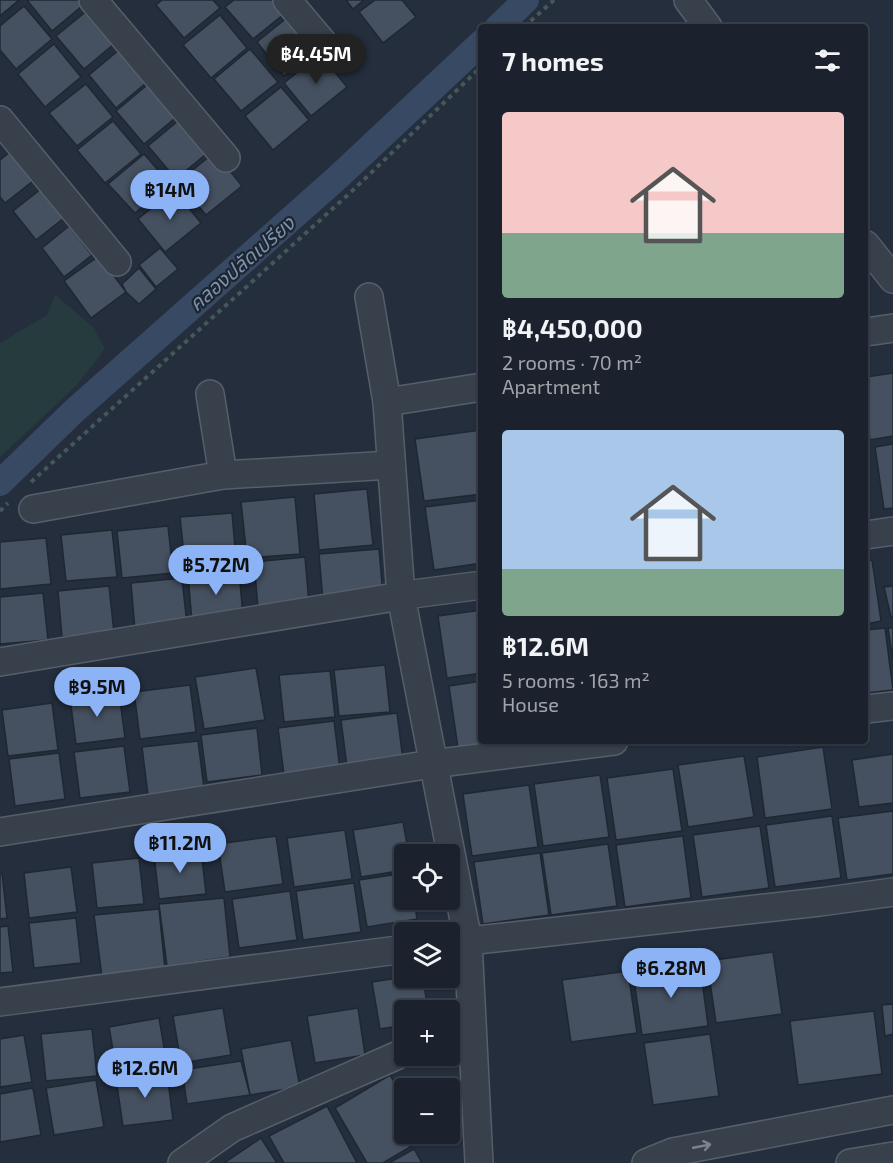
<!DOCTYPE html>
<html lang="en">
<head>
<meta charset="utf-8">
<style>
	:root { --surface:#1b222d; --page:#242a35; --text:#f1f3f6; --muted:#a0a4aa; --line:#393f49; --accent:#8bb3f6 }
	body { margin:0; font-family:"Exo 2","Noto Sans Thai",sans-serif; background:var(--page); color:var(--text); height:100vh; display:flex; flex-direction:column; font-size:22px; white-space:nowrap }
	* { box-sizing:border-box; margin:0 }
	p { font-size:20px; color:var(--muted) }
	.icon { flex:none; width:33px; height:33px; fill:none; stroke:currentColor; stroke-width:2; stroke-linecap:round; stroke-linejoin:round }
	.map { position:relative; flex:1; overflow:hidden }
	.drawer { position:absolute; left:478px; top:24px; width:390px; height:720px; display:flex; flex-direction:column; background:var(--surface); border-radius:6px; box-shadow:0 2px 4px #0004,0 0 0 2px var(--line) }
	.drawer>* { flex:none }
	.fabs { position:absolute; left:394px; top:844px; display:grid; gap:12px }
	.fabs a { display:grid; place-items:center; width:66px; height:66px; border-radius:6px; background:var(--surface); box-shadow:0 2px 4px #0004,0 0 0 2px var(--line); font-size:30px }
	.price { position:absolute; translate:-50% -51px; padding:0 14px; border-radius:21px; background:var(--accent); color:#111; font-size:20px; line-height:39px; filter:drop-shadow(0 2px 3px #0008) }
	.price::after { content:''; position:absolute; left:50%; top:36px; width:18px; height:14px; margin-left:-9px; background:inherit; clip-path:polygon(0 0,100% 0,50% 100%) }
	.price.current { background:#222; color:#fff }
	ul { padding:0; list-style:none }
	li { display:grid; align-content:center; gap:12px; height:318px; padding:0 24px }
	li span { display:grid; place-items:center; height:186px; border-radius:6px; color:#555 }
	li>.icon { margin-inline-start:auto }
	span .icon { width:108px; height:108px; fill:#fffc; stroke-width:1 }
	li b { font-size:26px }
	h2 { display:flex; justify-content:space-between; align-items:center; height:72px; padding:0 24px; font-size:26px }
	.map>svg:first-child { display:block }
	.green { fill:#263b3d }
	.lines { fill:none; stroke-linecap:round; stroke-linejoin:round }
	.canal { stroke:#384963; stroke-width:26 }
	.building { fill:#455060; stroke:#1f2733; stroke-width:1.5 }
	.street-casing { stroke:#565e6a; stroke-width:30 }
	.path { stroke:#44585a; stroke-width:4; stroke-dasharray:4.5 4.5; stroke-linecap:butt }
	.street { stroke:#38404c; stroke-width:27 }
	.oneway { stroke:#7c8490 }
	.labels { text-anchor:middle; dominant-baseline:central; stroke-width:4.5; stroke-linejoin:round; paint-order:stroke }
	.water-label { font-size:20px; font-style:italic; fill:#7c91af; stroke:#1d2531 }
</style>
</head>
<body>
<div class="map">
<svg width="893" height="1163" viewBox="0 0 893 1163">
	<rect width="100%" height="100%" fill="#242e3c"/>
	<!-- green -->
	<polygon class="green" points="55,295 93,327 105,349 76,386 0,457 0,343 47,315"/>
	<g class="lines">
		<!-- canal -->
		<g class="canal">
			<polyline points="498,27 526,0"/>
			<polyline points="0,483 74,411 337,178 482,42"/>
		</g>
	</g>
	<!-- building -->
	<g class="building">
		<polygon points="0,0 19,0 0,16"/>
		<polygon points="27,0 87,0 88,1 52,31"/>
		<polygon points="162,0 213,0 220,8 184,38 156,5"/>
		<polygon points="234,0 280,0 289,10 253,39 225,7"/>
		<polygon points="346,0 364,0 353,9"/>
		<polygon points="375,0 402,0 416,17 383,43 359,12"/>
		<polygon points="24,6 52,39 16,69 0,50 0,26"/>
		<polygon points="93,6 120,39 84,69 56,36"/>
		<polygon points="293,13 320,46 284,76 257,42"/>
		<polygon points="220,15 247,48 211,78 183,45"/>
		<polygon points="54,44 81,77 45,107 18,74"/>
		<polygon points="125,45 152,78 116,108 89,75"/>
		<polygon points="250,49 278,82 241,111 214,79"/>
		<polygon points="320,54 347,87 311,116 284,83"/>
		<polygon points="152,81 180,114 144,144 116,111"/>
		<polygon points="86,84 113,117 77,146 49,113"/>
		<polygon points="281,87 309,120 273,150 245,116"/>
		<polygon points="184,116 212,149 176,179 148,146"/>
		<polygon points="113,121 141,154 105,183 77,150"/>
		<polygon points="10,152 33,181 5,203 0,197 0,160"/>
		<polygon points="215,152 242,186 206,215 178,182"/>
		<polygon points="144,154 170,184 135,213 108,184"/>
		<polygon points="41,189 64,218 36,240 13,211"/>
		<polygon points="174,190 201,223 165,252 138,219"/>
		<polygon points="69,226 92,255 64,277 42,248"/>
		<polygon points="160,248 178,269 156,287 139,265"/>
		<polygon points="99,256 126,292 91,318 64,281"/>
		<polygon points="139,268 156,289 139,304 126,292 122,284"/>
		<polygon points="893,373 893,436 870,440 866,411 866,377"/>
		<polygon points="481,430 482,494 424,501 415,439"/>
		<polygon points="893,444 893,508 884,509 875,447"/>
		<polygon points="367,489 373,545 319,550 314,494"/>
		<polygon points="295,497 300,554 247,558 241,502"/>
		<polygon points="482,500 482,563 434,570 425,507"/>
		<polygon points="232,513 236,559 185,564 180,517"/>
		<polygon points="168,526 173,573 122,578 117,531"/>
		<polygon points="112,530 117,577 66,581 61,535"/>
		<polygon points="46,538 51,584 0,589 0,542"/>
		<polygon points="379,549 383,595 323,601 319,554"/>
		<polygon points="305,557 309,604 258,608 254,562"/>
		<polygon points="872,560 881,621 866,624 866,561"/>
		<polygon points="239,570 243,617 192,622 188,575"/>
		<polygon points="182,578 187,625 135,630 131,583"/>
		<polygon points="109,586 114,633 62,637 58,591"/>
		<polygon points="893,586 893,617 891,617 884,587"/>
		<polygon points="43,593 48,640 0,644 0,597"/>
		<polygon points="482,610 482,673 447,678 438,616"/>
		<polygon points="885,628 893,690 866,693 866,630"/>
		<polygon points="888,628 893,628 893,660"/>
		<polygon points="385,665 390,712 339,716 334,670"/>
		<polygon points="256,668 265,720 204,729 195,677"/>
		<polygon points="330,671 335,717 284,722 279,675"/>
		<polygon points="482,681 482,741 507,741 458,748 449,686"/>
		<polygon points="190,685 196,732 140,739 134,692"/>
		<polygon points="119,692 125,738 76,744 70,698"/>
		<polygon points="52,703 58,750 8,756 2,710"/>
		<polygon points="397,713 403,760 347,767 341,720"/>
		<polygon points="334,721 340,769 284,775 278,728"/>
		<polygon points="257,728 262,775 207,782 201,735"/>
		<polygon points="198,741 204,788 148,795 142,747"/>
		<polygon points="124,746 130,792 80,798 74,752"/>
		<polygon points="823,747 832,809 765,818 757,757"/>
		<polygon points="59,753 65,799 15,806 9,759"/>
		<polygon points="893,754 893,803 859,807 852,760"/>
		<polygon points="744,756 754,817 688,827 678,765"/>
		<polygon points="673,769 682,831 616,840 607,778"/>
		<polygon points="600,775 609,837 543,846 534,784"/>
		<polygon points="529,785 538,847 472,856 463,794"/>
		<polygon points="893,811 893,874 847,880 838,818"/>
		<polygon points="832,816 841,878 775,887 766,825"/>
		<polygon points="403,822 409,855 405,855 405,870 361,877 353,830"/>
		<polygon points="760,826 769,888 702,897 693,835"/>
		<polygon points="345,830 352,879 294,887 287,838"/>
		<polygon points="276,836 283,884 225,892 218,844"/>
		<polygon points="683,836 691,898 625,907 616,845"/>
		<polygon points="608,844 617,906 551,915 542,853"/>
		<polygon points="201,849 206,894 159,899 154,854"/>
		<polygon points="540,853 549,915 483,924 474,862"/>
		<polygon points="139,858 144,904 97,908 92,863"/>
		<polygon points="71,867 77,912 29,918 24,873"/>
		<polygon points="2,873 7,918 0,919 0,874"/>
		<polygon points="405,873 405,900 414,900 417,919 367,927 359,880"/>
		<polygon points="354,883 361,932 303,940 296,891"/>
		<polygon points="290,891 297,940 239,948 232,899"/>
		<polygon points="224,898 230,957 167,966 159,904"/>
		<polygon points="159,909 165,969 102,977 94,915"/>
		<polygon points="76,918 81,963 34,968 29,923"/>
		<polygon points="8,926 13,972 0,973 0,927"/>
		<polygon points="773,952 782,1014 716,1023 707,961"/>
		<polygon points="700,964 708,1026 642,1035 633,973"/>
		<polygon points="628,971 637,1033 571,1042 562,980"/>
		<polygon points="405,977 423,978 428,1011 405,1011 405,1025 380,1029 372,982"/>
		<polygon points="893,1004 893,1034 885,1036 882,1005"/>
		<polygon points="223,1008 231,1055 181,1063 173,1016"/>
		<polygon points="358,1008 365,1055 315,1063 307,1016"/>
		<polygon points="874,1011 882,1074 798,1085 790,1021"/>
		<polygon points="159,1018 167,1065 117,1073 109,1027"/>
		<polygon points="92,1029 97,1076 46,1081 41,1034"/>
		<polygon points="710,1034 719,1096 653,1105 644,1043"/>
		<polygon points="24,1035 32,1082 0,1087 0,1039"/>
		<polygon points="291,1040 300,1087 250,1095 241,1049"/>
		<polygon points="241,1061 250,1095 187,1104 182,1070"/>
		<polygon points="167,1073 173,1120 123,1126 116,1079"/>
		<polygon points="390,1075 405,1100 405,1134 426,1134 427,1137 383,1163 367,1163 335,1108"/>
		<polygon points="96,1080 104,1127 54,1135 46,1088"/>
		<polygon points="33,1088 41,1135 0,1142 0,1094"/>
		<polygon points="327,1106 357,1163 284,1163 269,1136"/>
		<polygon points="261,1138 277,1163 224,1163"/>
		<polygon points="414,1149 422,1163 389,1163"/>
	</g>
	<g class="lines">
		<!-- street casing -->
		<g class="street-casing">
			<g id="street">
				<polyline points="93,0 226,158"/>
				<polyline points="287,0 335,57"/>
				<polyline points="688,0 708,27"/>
				<polyline points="0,120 117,262"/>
				<polyline points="866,245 893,279"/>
				<polyline points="369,297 387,402 482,387"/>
				<polyline points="866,332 893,328"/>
				<polyline points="210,394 223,475"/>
				<polyline points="387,402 401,596 468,941 479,1163"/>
				<polyline points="33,509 223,475 391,465"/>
				<polyline points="866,535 893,531"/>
				<polyline points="0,662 413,594 482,585"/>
				<polyline points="866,709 893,706"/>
				<polyline points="0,832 432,764 614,741"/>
				<polyline points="450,943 820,902 893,892"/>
				<polyline points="0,1002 405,949"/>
				<polyline points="182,1163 232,1128 405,1052"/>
				<polyline points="646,1163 673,1152 893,1110"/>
				<polyline points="850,1163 893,1156"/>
			</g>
		</g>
		<!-- path -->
		<g class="path">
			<polyline points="524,27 554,0"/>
			<polyline points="31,482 350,193 482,66"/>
			<polyline points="0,511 8,503"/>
		</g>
		<!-- street -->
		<use href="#street" class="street"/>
	</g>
	<!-- one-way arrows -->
	<defs><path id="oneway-shaft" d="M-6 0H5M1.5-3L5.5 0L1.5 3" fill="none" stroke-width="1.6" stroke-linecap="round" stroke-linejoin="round" transform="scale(1.5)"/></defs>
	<use class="oneway" href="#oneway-shaft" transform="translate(702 1146) rotate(-11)"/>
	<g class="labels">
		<!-- water labels -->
		<g class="water-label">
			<text transform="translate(241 263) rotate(-41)">คลองปลัดเปรียง</text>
		</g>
	</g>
</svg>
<div class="fabs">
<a><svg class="icon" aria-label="locate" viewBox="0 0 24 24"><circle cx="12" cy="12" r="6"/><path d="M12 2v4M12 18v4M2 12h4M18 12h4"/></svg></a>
<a><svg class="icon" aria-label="layers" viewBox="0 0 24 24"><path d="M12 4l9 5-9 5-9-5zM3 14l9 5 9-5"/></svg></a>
<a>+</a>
<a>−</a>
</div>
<b class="price current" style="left:316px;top:85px">฿4.45M</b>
<b class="price" style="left:170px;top:221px">฿14M</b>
<b class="price" style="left:216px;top:596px">฿5.72M</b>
<b class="price" style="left:97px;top:718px">฿9.5M</b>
<b class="price" style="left:180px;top:874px">฿11.2M</b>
<b class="price" style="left:671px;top:999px">฿6.28M</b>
<b class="price" style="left:145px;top:1099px">฿12.6M</b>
<section class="drawer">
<h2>7 homes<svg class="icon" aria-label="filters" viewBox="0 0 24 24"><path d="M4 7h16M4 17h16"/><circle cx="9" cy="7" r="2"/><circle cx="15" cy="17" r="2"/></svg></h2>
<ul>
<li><span style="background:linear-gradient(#f6c9c9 65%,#7fa58c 0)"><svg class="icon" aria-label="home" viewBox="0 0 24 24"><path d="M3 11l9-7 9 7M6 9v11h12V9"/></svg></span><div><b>฿4,450,000</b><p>2 rooms · 70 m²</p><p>Apartment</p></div></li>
<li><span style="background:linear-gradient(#a9c7e8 75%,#7fa58c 0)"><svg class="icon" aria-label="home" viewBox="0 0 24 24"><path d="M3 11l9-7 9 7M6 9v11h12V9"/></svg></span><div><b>฿12.6M</b><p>5 rooms · 163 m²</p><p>House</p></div></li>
</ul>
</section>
</div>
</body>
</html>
